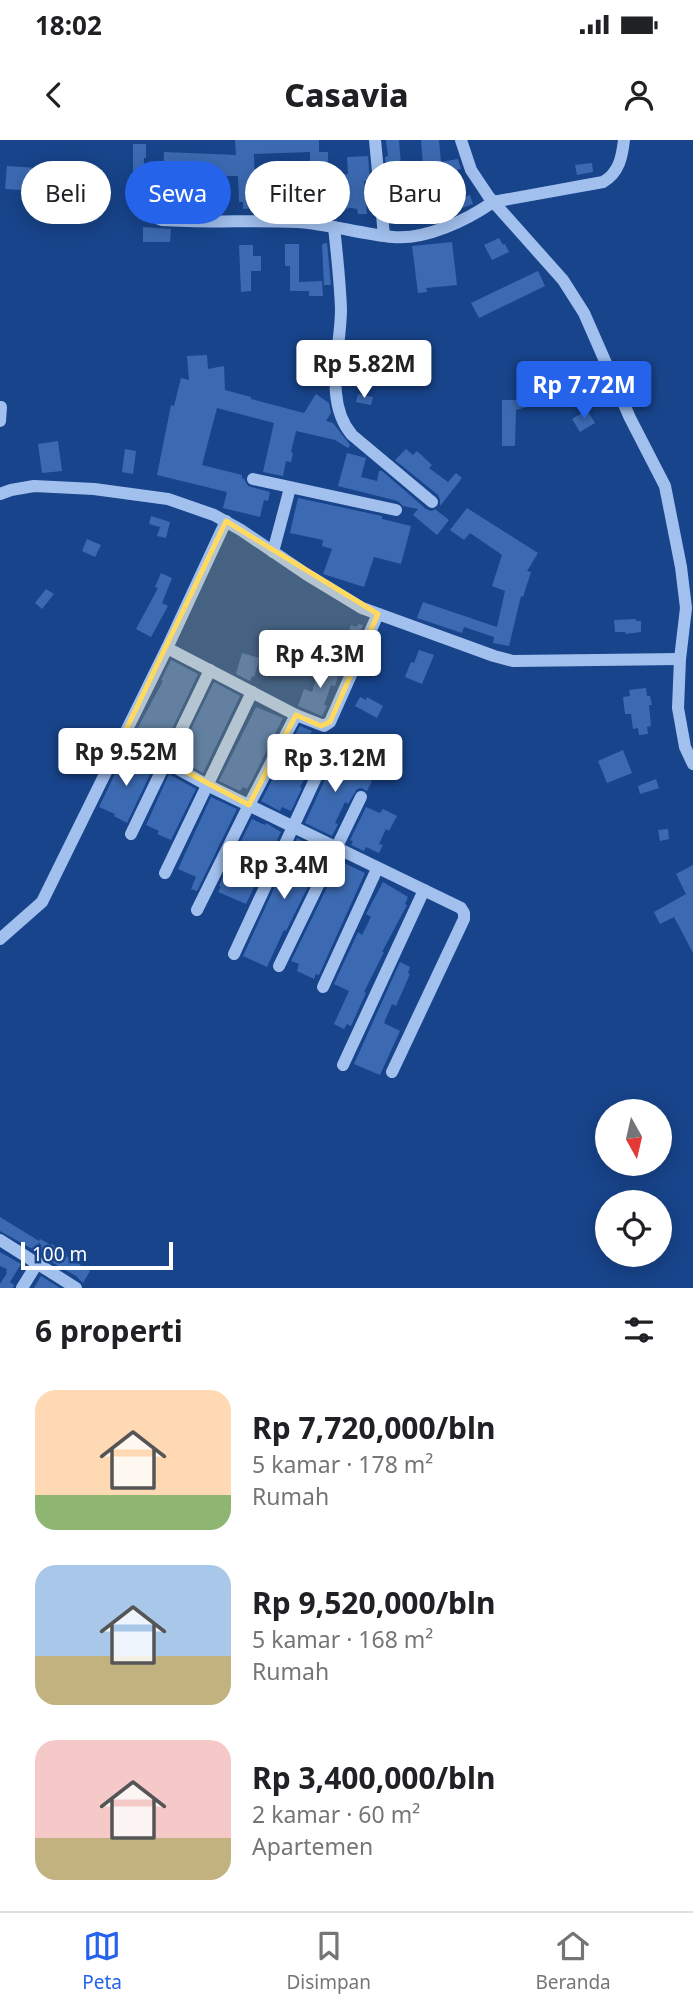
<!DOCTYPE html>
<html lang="id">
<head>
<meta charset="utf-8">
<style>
	:root { --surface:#fff; --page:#f2f2f2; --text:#202124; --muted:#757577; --line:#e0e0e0; --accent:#2563eb }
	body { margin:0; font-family:"Noto Sans",sans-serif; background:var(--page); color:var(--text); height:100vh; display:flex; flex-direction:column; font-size:26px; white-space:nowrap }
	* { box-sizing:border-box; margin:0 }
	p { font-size:23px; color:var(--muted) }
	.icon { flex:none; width:38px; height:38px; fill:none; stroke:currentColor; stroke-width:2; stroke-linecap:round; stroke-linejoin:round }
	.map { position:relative; height:1148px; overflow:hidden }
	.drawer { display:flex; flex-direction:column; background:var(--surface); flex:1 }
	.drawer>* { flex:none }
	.banner { position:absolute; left:21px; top:21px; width:651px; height:63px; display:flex; gap:14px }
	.needle { width:46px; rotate:172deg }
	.controls { position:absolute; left:595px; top:959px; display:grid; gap:14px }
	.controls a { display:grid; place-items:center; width:77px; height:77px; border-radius:50%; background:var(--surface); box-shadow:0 4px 18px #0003; font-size:35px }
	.scale { position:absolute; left:21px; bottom:18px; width:152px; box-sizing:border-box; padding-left:7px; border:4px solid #fff; border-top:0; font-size:19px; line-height:24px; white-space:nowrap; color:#fff; -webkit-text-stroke:5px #18448b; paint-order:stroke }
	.price { position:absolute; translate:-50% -60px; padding:0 16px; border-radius:7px; background:#fff; color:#222; font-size:23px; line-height:46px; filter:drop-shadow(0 2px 4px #0008) }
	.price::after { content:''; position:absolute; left:50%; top:42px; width:21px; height:16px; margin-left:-10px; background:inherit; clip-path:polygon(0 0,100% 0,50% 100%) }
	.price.on { background:var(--accent); color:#fff }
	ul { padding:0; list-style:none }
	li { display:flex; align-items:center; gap:21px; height:175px; padding:0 35px }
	li span { display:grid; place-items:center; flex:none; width:196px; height:140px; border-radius:21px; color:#555 }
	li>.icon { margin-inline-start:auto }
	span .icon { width:84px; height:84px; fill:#fffc; stroke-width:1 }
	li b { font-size:30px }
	h2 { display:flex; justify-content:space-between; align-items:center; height:84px; padding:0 35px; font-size:30px }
	.tag { padding:0 24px; border-radius:32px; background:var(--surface); box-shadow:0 4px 18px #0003; font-size:24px; line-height:63px }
	.tag.on { background:var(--accent); color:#fff }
	.status { display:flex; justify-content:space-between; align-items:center; height:49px; padding:0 35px; background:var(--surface); direction:ltr }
	.status svg { height:19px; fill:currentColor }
	header { display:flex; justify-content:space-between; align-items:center; height:91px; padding:0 35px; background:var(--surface); font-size:32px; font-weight:800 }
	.dock { display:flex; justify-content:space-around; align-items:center; height:98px; border-top:2px solid var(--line); background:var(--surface); font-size:19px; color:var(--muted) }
	.dock a { display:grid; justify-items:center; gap:4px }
	.dock .on { color:var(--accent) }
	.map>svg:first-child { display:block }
	.building { fill:#3c6ab2 }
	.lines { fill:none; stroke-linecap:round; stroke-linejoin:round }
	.minor { stroke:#a2c0ee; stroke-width:12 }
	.marked { fill:#ffda5f; fill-opacity:0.2; stroke:#ffda5f; stroke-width:5; stroke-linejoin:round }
</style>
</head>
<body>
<div class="status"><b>18:02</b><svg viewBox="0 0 49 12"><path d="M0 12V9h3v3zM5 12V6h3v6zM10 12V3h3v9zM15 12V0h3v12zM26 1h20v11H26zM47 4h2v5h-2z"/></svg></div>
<header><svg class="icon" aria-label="back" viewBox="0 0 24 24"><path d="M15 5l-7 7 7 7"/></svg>Casavia<svg class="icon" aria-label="person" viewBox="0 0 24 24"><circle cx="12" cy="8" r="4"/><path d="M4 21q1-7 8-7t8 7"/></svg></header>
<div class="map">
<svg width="693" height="1148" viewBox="0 0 693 1148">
	<rect width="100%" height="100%" fill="#18448b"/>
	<!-- building -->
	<g class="building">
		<polygon points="235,0 319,0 319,12 328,12 328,36 348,34 347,17 368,16 370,41 364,41 367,74 358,74 357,69 351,68 328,71 277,71 277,57 310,55 310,12 254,14 255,52 258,52 260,68 243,69 243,62 239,62 238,36 163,36 164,12 236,15"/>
		<polygon points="386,0 399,0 402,39 388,40 385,17 388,16"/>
		<polygon points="421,0 439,0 441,22 458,19 461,29 422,36 420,26 423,25"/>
		<polygon points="133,4 146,4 146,18 144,18 143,45 133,45"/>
		<polygon points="592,23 593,32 577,35 575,25"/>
		<polygon points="7,26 38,28 36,51 5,49"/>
		<polygon points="470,55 473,64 438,77 435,68"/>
		<polygon points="143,87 171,89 170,102 143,102"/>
		<polygon points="499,98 503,105 505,104 509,112 492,120 484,105"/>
		<polygon points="452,102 457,145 426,148 427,152 418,153 412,106"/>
		<polygon points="327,103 331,145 324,145 322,104"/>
		<polygon points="285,104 299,104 299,142 322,141 323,156 309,156 309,151 290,151 290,126 285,126"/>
		<polygon points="239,105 253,105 253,116 261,116 261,131 251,131 251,151 241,152"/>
		<polygon points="538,131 545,146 479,178 471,163"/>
		<polygon points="207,215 208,229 224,226 225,250 251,257 251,259 304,273 316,254 329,263 331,273 326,281 333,283 350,305 348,308 335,300 296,291 291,312 293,313 291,322 286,321 283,336 263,332 274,283 217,268 202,325 242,335 242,338 244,339 248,346 270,352 268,361 264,360 260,377 223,368 227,352 157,335 171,265 174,266 181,238 189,240 187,216"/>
		<polygon points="548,252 550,261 516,270 515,306 502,306 502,260 518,260"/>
		<polygon points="358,254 373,257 371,265 356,262"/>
		<polygon points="587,270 595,283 580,292 572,279"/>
		<polygon points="58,301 62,331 42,333 38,304"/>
		<polygon points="125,309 136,311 133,334 122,332"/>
		<polygon points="406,309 413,315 417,311 432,325 429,328 448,342 456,333 462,338 440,366 440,360 438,355 395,320"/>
		<polygon points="347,313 366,318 361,337 377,341 379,331 382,331 426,369 431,371 437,369 436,370 449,380 437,395 413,375 418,369 403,366 398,361 338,346"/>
		<polygon points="298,358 382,376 382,379 411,386 401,424 374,417 364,447 323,434 332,409 322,406 323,400 290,393"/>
		<polygon points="467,368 538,413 527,431 531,432 523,457 521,456 509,506 493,503 494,497 464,487 462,493 417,478 423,462 497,487 505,451 492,446 502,415 470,393 464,400 450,390"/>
		<polygon points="151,376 170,382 166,398 157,396 160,387 149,384"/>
		<polygon points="87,399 101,405 95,417 82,411"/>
		<polygon points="161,433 172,438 162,463 168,466 151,497 136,489 158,448 155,447"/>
		<polygon points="46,449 54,454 42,469 35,463"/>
		<polygon points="636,479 636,481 641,481 641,492 625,494 626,492 615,492 614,480"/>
		<polygon points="359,484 363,485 349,517 341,513 351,485 356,487"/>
		<polygon points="419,510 434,515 422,544 405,537 411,522 414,523"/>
		<polygon points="242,513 260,518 254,537 252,536 250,541 236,534"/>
		<polygon points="171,520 198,534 162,610 134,595 163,541 161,540"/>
		<polygon points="321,523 340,529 335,546 331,545 324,565 327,566 322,576 298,566 304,549 312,552"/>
		<polygon points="214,542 240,556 203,633 177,618"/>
		<polygon points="646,548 647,556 650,556 652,565 649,565 651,586 647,587 648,594 639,595 638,588 633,589 631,574 625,574 623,557 630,556 629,550"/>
		<polygon points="360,557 366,560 367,557 383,566 377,578 355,566"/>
		<polygon points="256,567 283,578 251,642 247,649 243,647 240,651 219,641"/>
		<polygon points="300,586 312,591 307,601 295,595"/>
		<polygon points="339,609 351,615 345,628 372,641 367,651 361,648 357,649 348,664 345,662 335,683 338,684 332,696 305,683"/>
		<polygon points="623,610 632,633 607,643 598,621"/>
		<polygon points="287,612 306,622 302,637 305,638 300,647 302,648 291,671 282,667 280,671 261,661"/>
		<polygon points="124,615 142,623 143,620 154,626 127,683 114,676 115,674 99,667"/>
		<polygon points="169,634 196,649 171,700 157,694 159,691 146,685"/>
		<polygon points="656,639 659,648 640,654 638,646"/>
		<polygon points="211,657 237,669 197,751 191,749 196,737 178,729"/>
		<polygon points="366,667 380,673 383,669 397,676 389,691 386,689 379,704 383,705 379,713 366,707 364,711 351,705 353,701 350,700"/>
		<polygon points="252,679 265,685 266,683 281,692 246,764 218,752 221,747 219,746 226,730 230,732 242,704 240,703"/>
		<polygon points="668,689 669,699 660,701 658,690"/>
		<polygon points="297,698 325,712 286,791 284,790 267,827 243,816"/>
		<polygon points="340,721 365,733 319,835 316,834 314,839 297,831 299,824 291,821"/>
		<polygon points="693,725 693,813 674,777 660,784 654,772 686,754 676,734"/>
		<polygon points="383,742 408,757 405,764 407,765 382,812 384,812 364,852 366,853 351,886 347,884 344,889 334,884 349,851 334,844 358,792 362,795 371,777 366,774"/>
		<polygon points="400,822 410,827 408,833 410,834 396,866 392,864 384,883 400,891 380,935 354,924"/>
		<polygon points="0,1077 39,1101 40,1099 51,1105 52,1104 67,1114 66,1116 90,1131 83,1143 76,1136 50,1121 51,1120 43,1115 0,1091"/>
		<polygon points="0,1112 21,1124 10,1142 14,1145 13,1148 0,1148 0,1144 7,1133 6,1132 7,1129 0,1126"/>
		<polygon points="41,1136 60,1148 34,1148"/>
	</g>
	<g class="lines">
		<!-- minor -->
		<g class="minor">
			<polyline points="375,0 384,96"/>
			<polyline points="461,0 471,30 489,57 563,140 584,173 630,278 665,346 681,427 686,468 680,519 678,568 685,607 693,624"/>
			<path d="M152,56C152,66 150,77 162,80C207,83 252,80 297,82C329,84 361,94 393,97C426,100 467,80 493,62L603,42C619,33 622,17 624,0"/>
			<path d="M334,87C337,114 340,142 341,169C341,209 323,261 352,295L432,362"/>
			<polyline points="0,281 1,267"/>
			<polyline points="253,339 396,370"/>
			<polyline points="0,354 11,350 34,346 94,349 168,359 214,375 241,390 306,434 362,468 494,516 513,521 680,519"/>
			<polyline points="273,412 290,348"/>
			<polyline points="167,508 296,575 324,586 330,582 378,474"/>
			<polyline points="122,598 207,645 461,768 464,773 464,779 392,932"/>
			<polyline points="131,694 210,530"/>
			<polyline points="165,733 252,552"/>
			<polyline points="197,770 249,665 296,575"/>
			<polyline points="0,799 42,762 167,508 226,381"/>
			<polyline points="234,814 331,605"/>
			<polyline points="279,826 361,657"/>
			<polyline points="323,847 377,729"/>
			<polyline points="343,925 424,750"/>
			<polyline points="0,1100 76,1148"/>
			<polyline points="22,1148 38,1122"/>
		</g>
	</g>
	<!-- marked area -->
	<path class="marked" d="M226,381L378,474L330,582L321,586L296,575L249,665L122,598Z"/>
</svg>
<div class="controls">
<a><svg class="needle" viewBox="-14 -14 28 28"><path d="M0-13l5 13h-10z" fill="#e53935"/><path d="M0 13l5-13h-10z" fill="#757577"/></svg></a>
<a><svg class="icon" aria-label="locate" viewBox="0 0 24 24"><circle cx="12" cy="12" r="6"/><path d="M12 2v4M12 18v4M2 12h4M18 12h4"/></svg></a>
</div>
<div class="scale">100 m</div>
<b class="price" style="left:364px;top:260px">Rp 5.82M</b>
<b class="price on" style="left:584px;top:281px">Rp 7.72M</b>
<b class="price" style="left:320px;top:550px">Rp 4.3M</b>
<b class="price" style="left:126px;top:648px">Rp 9.52M</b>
<b class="price" style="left:335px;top:654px">Rp 3.12M</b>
<b class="price" style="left:284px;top:761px">Rp 3.4M</b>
<div class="banner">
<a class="tag">Beli</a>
<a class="tag on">Sewa</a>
<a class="tag">Filter</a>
<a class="tag">Baru</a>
</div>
</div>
<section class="drawer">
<h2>6 properti<svg class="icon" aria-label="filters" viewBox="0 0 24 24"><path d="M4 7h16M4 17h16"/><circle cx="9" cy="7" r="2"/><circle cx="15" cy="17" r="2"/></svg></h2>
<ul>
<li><span style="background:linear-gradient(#ffd9b3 75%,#8fb573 0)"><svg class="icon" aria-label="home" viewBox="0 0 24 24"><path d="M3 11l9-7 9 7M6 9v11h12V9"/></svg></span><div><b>Rp 7,720,000/bln</b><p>5 kamar · 178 m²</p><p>Rumah</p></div></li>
<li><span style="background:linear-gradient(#a9c7e8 65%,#c2b280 0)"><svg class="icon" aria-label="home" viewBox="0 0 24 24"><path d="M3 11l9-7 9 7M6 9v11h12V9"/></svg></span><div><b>Rp 9,520,000/bln</b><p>5 kamar · 168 m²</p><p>Rumah</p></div></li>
<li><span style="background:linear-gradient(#f6c9c9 70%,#c2b280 0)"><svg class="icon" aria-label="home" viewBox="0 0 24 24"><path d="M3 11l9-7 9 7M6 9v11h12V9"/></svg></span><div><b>Rp 3,400,000/bln</b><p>2 kamar · 60 m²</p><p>Apartemen</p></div></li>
</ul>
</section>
<nav class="dock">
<a class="on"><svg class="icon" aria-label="map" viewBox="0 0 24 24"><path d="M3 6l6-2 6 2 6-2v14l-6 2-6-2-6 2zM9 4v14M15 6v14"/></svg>Peta</a>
<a><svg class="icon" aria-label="saved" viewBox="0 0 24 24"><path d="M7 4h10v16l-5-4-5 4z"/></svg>Disimpan</a>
<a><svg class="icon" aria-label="home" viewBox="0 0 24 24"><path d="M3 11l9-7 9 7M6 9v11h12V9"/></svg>Beranda</a>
</nav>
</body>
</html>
